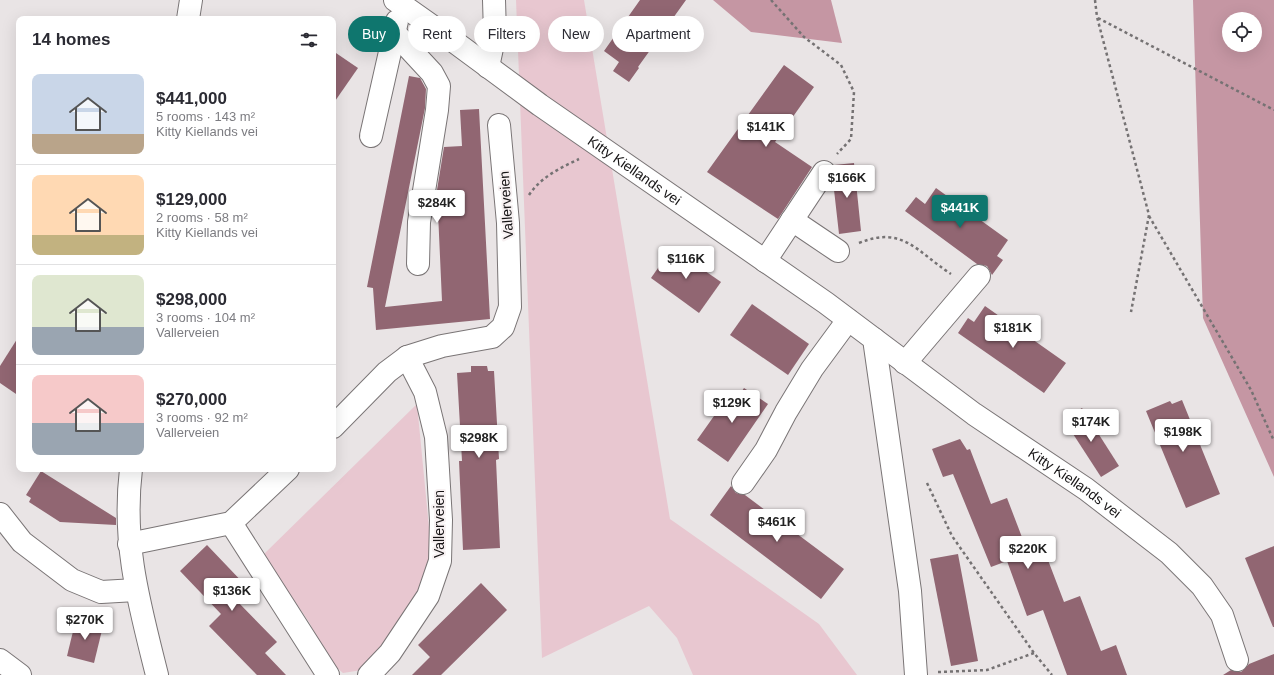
<!DOCTYPE html>
<html lang="en">
<head>
<meta charset="utf-8">
<style>
	:root { --surface:#fff; --page:#f7f7f7; --text:#2b2b33; --muted:#7c7c81; --line:#e1e1e2; --accent:#0f766e }
	body { margin:0; font-family:Arial,sans-serif; background:var(--page); color:var(--text); height:100vh; display:flex; flex-direction:column; font-size:15px; white-space:nowrap }
	* { box-sizing:border-box; margin:0 }
	p { font-size:13px; color:var(--muted) }
	.icon { flex:none; width:22px; height:22px; fill:none; stroke:currentColor; stroke-width:2; stroke-linecap:round; stroke-linejoin:round }
	.map { position:relative; flex:1; overflow:hidden }
	.details { position:absolute; left:16px; top:16px; width:320px; height:456px; display:flex; flex-direction:column; background:var(--surface); border-radius:8px; box-shadow:0 4px 16px #0002 }
	.details>* { flex:none }
	.banner { position:absolute; left:348px; top:16px; width:380px; height:36px; display:flex; gap:8px }
	.fabs { position:absolute; left:1222px; top:12px; display:grid; gap:8px }
	.fabs a { display:grid; place-items:center; width:40px; height:40px; border-radius:50%; background:var(--surface); box-shadow:0 4px 16px #0002; font-size:20px }
	.price { position:absolute; translate:-50% -34px; padding:0 9px; border-radius:4px; background:#fff; color:#222; font-size:13px; line-height:26px; filter:drop-shadow(0 1px 2px #0008) }
	.price::after { content:''; position:absolute; left:50%; top:24px; width:12px; height:9px; margin-left:-6px; background:inherit; clip-path:polygon(0 0,100% 0,50% 100%) }
	.price.on { background:var(--accent); color:#fff }
	ul { padding:0; list-style:none }
	li { display:flex; align-items:center; gap:12px; height:100px; padding:0 16px }
	li+li { border-top:1px solid var(--line) }
	li span { display:grid; place-items:center; flex:none; width:112px; height:80px; border-radius:8px; color:#555 }
	li>.icon { margin-inline-start:auto }
	span .icon { width:48px; height:48px; fill:#fffc; stroke-width:1 }
	li b { font-size:17px }
	h2 { display:flex; justify-content:space-between; align-items:center; height:48px; padding:0 16px; font-size:17px }
	.pill { padding:0 14px; border-radius:18px; background:var(--surface); box-shadow:0 4px 16px #0002; font-size:14px; line-height:36px }
	.pill.on { background:var(--accent); color:#fff }
	.map>svg:first-child { display:block }
	.green { fill:#e8c7d0 }
	.forest { fill:#c596a3; fill-rule:evenodd }
	.building { fill:#916672 }
	.lines { fill:none; stroke-linecap:round; stroke-linejoin:round }
	.minor-casing { stroke:#7a7576; stroke-width:24 }
	.path { stroke:#757273; stroke-width:2.5; stroke-dasharray:3 3; stroke-linecap:butt }
	.minor { stroke:#fff; stroke-width:22 }
	.labels { text-anchor:middle; dominant-baseline:central; stroke-width:4; stroke-linejoin:round; paint-order:stroke }
	.street-label { font-size:14px; fill:#161415; stroke:#f7f1f2 }
</style>
</head>
<body>
<div class="map">
<svg width="1274" height="675" viewBox="0 0 1274 675">
	<rect width="100%" height="100%" fill="#e9e4e5"/>
	<!-- green -->
	<g class="green">
		<polygon points="516,0 584,0 670,519 819,624 857,675 693,675 677,638 649,606 542,658"/>
		<polygon points="417,404 431,548 425,583 394,636 362,670 343,673 328,660 309,622 263,555"/>
	</g>
	<!-- forest -->
	<g class="forest">
		<polygon points="713,0 831,0 842,43 751,32"/>
		<path d="M1193,0H1274V477L1203,318ZM1229,19H1255V45H1229Z"/>
	</g>
	<!-- building -->
	<g class="building">
		<polygon points="640,0 686,0 638,67 639,68 629,82 613,71 619,62 604,51"/>
		<polygon points="333,51 358,68 333,104"/>
		<polygon points="784,65 814,87 775,142 812,167 778,219 707,172"/>
		<polygon points="409,76 420,78 426,89 425,108 385,307 442,301 437,190 444,147 462,146 460,110 479,109 490,319 376,330 373,288 367,287"/>
		<polygon points="854,163 861,231 839,234 833,181 836,173 834,165"/>
		<polygon points="936,188 1008,240 997,256 1003,260 992,275 987,266 977,264 905,211 916,197 925,204"/>
		<polygon points="672,248 721,282 699,313 651,278"/>
		<polygon points="752,304 809,344 788,375 730,335"/>
		<polygon points="985,306 1066,363 1044,393 958,333 968,318 974,322"/>
		<polygon points="19,336 19,396 0,383 0,366"/>
		<polygon points="471,366 487,366 488,371 494,371 499,459 496,460 500,548 463,550 459,461 462,461 457,373 471,372"/>
		<polygon points="744,388 768,404 728,462 697,440 731,392 738,397"/>
		<polygon points="1182,400 1220,494 1186,508 1146,411 1170,401 1172,404"/>
		<polygon points="1082,408 1119,466 1101,477 1064,420"/>
		<polygon points="960,439 967,450 970,449 991,504 1007,498 1028,553 1043,547 1064,602 1080,596 1101,651 1116,645 1127,675 1067,675 1043,610 1027,616 1007,561 991,567 953,474 943,477 932,449"/>
		<polygon points="41,471 116,518 116,525 60,522 29,502 31,498 26,495"/>
		<polygon points="731,486 736,493 745,495 844,569 821,599 710,515"/>
		<polygon points="207,545 248,588 236,600 277,642 265,653 286,675 257,675 209,626 221,614 180,571"/>
		<polygon points="1274,546 1274,627 1273,627 1245,558"/>
		<polygon points="958,554 978,661 951,666 930,559"/>
		<polygon points="481,583 507,610 441,675 412,675 430,657 418,645"/>
		<polygon points="76,619 103,626 94,663 67,656"/>
		<polygon points="1274,654 1274,675 1223,675 1231,670 1241,672 1249,664"/>
	</g>
	<g class="lines">
		<!-- minor casing -->
		<g class="minor-casing">
			<g id="minor">
				<path id="s1" d="M395,0L456,43L540,105L826,303L874,339L910,591L916,675"/>
				<polyline points="188,19 191,0"/>
				<polyline points="394,32 432,73 439,86 437,110 419,222 418,264"/>
				<polyline points="488,67 495,34 494,0"/>
				<polyline points="371,136 397,21"/>
				<polyline points="792,220 838,251"/>
				<polyline points="765,261 824,172"/>
				<path id="s2" d="M874,339L974,414L1086,489L1169,553L1202,586L1222,615L1237,660"/>
				<polyline points="905,363 979,276"/>
				<polyline points="333,427 387,372 407,357 442,346 492,337 503,327 510,307 508,223 499,125"/>
				<path d="M131,469C122,544 139,603 157,675"/>
				<polyline points="743,483 766,450 786,412 812,369 848,320"/>
				<polyline points="0,514 22,542 72,580 101,592 136,590"/>
				<polyline points="231,523 328,675"/>
				<polyline points="129,544 231,523 288,469"/>
				<polyline points="0,660 20,675"/>
				<polyline points="369,675 390,653 428,596 440,561 441,520 436,437 425,392 407,357"/>
			</g>
		</g>
		<!-- path -->
		<g class="path">
			<polyline points="771,0 804,37 841,65 854,92 851,139 837,154"/>
			<polyline points="1095,0 1097,17 1149,215 1131,312"/>
			<polyline points="1098,18 1274,110"/>
			<path d="M529,195C541,177 560,168 579,159"/>
			<polyline points="1149,216 1251,390 1274,441"/>
			<path d="M859,243C903,225 917,252 951,274"/>
			<polyline points="927,483 952,536 1034,653 1052,675"/>
			<polyline points="938,672 987,670 1034,653"/>
		</g>
		<!-- minor -->
		<use href="#minor" class="minor"/>
	</g>
	<g class="labels">
		<!-- street labels -->
		<g class="street-label">
			<text stroke="none"><textPath href="#s1" startOffset="294">Kitty Kiellands vei</textPath></text>
			<text transform="translate(506 205) rotate(-94)">Vallerveien</text>
			<text stroke="none"><textPath href="#s2" startOffset="247">Kitty Kiellands vei</textPath></text>
			<text transform="translate(439 524) rotate(-90)">Vallerveien</text>
		</g>
	</g>
</svg>
<div class="fabs">
<a><svg class="icon" aria-label="locate" viewBox="0 0 24 24"><circle cx="12" cy="12" r="6"/><path d="M12 2v4M12 18v4M2 12h4M18 12h4"/></svg></a>
</div>
<b class="price" style="left:766px;top:148px">$141K</b>
<b class="price" style="left:847px;top:199px">$166K</b>
<b class="price" style="left:437px;top:224px">$284K</b>
<b class="price on" style="left:960px;top:229px">$441K</b>
<b class="price" style="left:686px;top:280px">$116K</b>
<b class="price" style="left:1013px;top:349px">$181K</b>
<b class="price" style="left:732px;top:424px">$129K</b>
<b class="price" style="left:1091px;top:443px">$174K</b>
<b class="price" style="left:1183px;top:453px">$198K</b>
<b class="price" style="left:479px;top:459px">$298K</b>
<b class="price" style="left:777px;top:543px">$461K</b>
<b class="price" style="left:1028px;top:570px">$220K</b>
<b class="price" style="left:232px;top:612px">$136K</b>
<b class="price" style="left:85px;top:641px">$270K</b>
<div class="banner">
<a class="pill on">Buy</a>
<a class="pill">Rent</a>
<a class="pill">Filters</a>
<a class="pill">New</a>
<a class="pill">Apartment</a>
</div>
<section class="details">
<h2>14 homes<svg class="icon" aria-label="filters" viewBox="0 0 24 24"><path d="M4 7h16M4 17h16"/><circle cx="9" cy="7" r="2"/><circle cx="15" cy="17" r="2"/></svg></h2>
<ul>
<li><span style="background:linear-gradient(#c9d6e8 75%,#b9a48a 0)"><svg class="icon" aria-label="home" viewBox="0 0 24 24"><path d="M3 11l9-7 9 7M6 9v11h12V9"/></svg></span><div><b>$441,000</b><p>5 rooms · 143 m²</p><p>Kitty Kiellands vei</p></div></li>
<li><span style="background:linear-gradient(#ffd9b3 75%,#c2b280 0)"><svg class="icon" aria-label="home" viewBox="0 0 24 24"><path d="M3 11l9-7 9 7M6 9v11h12V9"/></svg></span><div><b>$129,000</b><p>2 rooms · 58 m²</p><p>Kitty Kiellands vei</p></div></li>
<li><span style="background:linear-gradient(#dfe7d0 65%,#9aa5b1 0)"><svg class="icon" aria-label="home" viewBox="0 0 24 24"><path d="M3 11l9-7 9 7M6 9v11h12V9"/></svg></span><div><b>$298,000</b><p>3 rooms · 104 m²</p><p>Vallerveien</p></div></li>
<li><span style="background:linear-gradient(#f6c9c9 60%,#9aa5b1 0)"><svg class="icon" aria-label="home" viewBox="0 0 24 24"><path d="M3 11l9-7 9 7M6 9v11h12V9"/></svg></span><div><b>$270,000</b><p>3 rooms · 92 m²</p><p>Vallerveien</p></div></li>
</ul>
</section>
</div>
</body>
</html>
